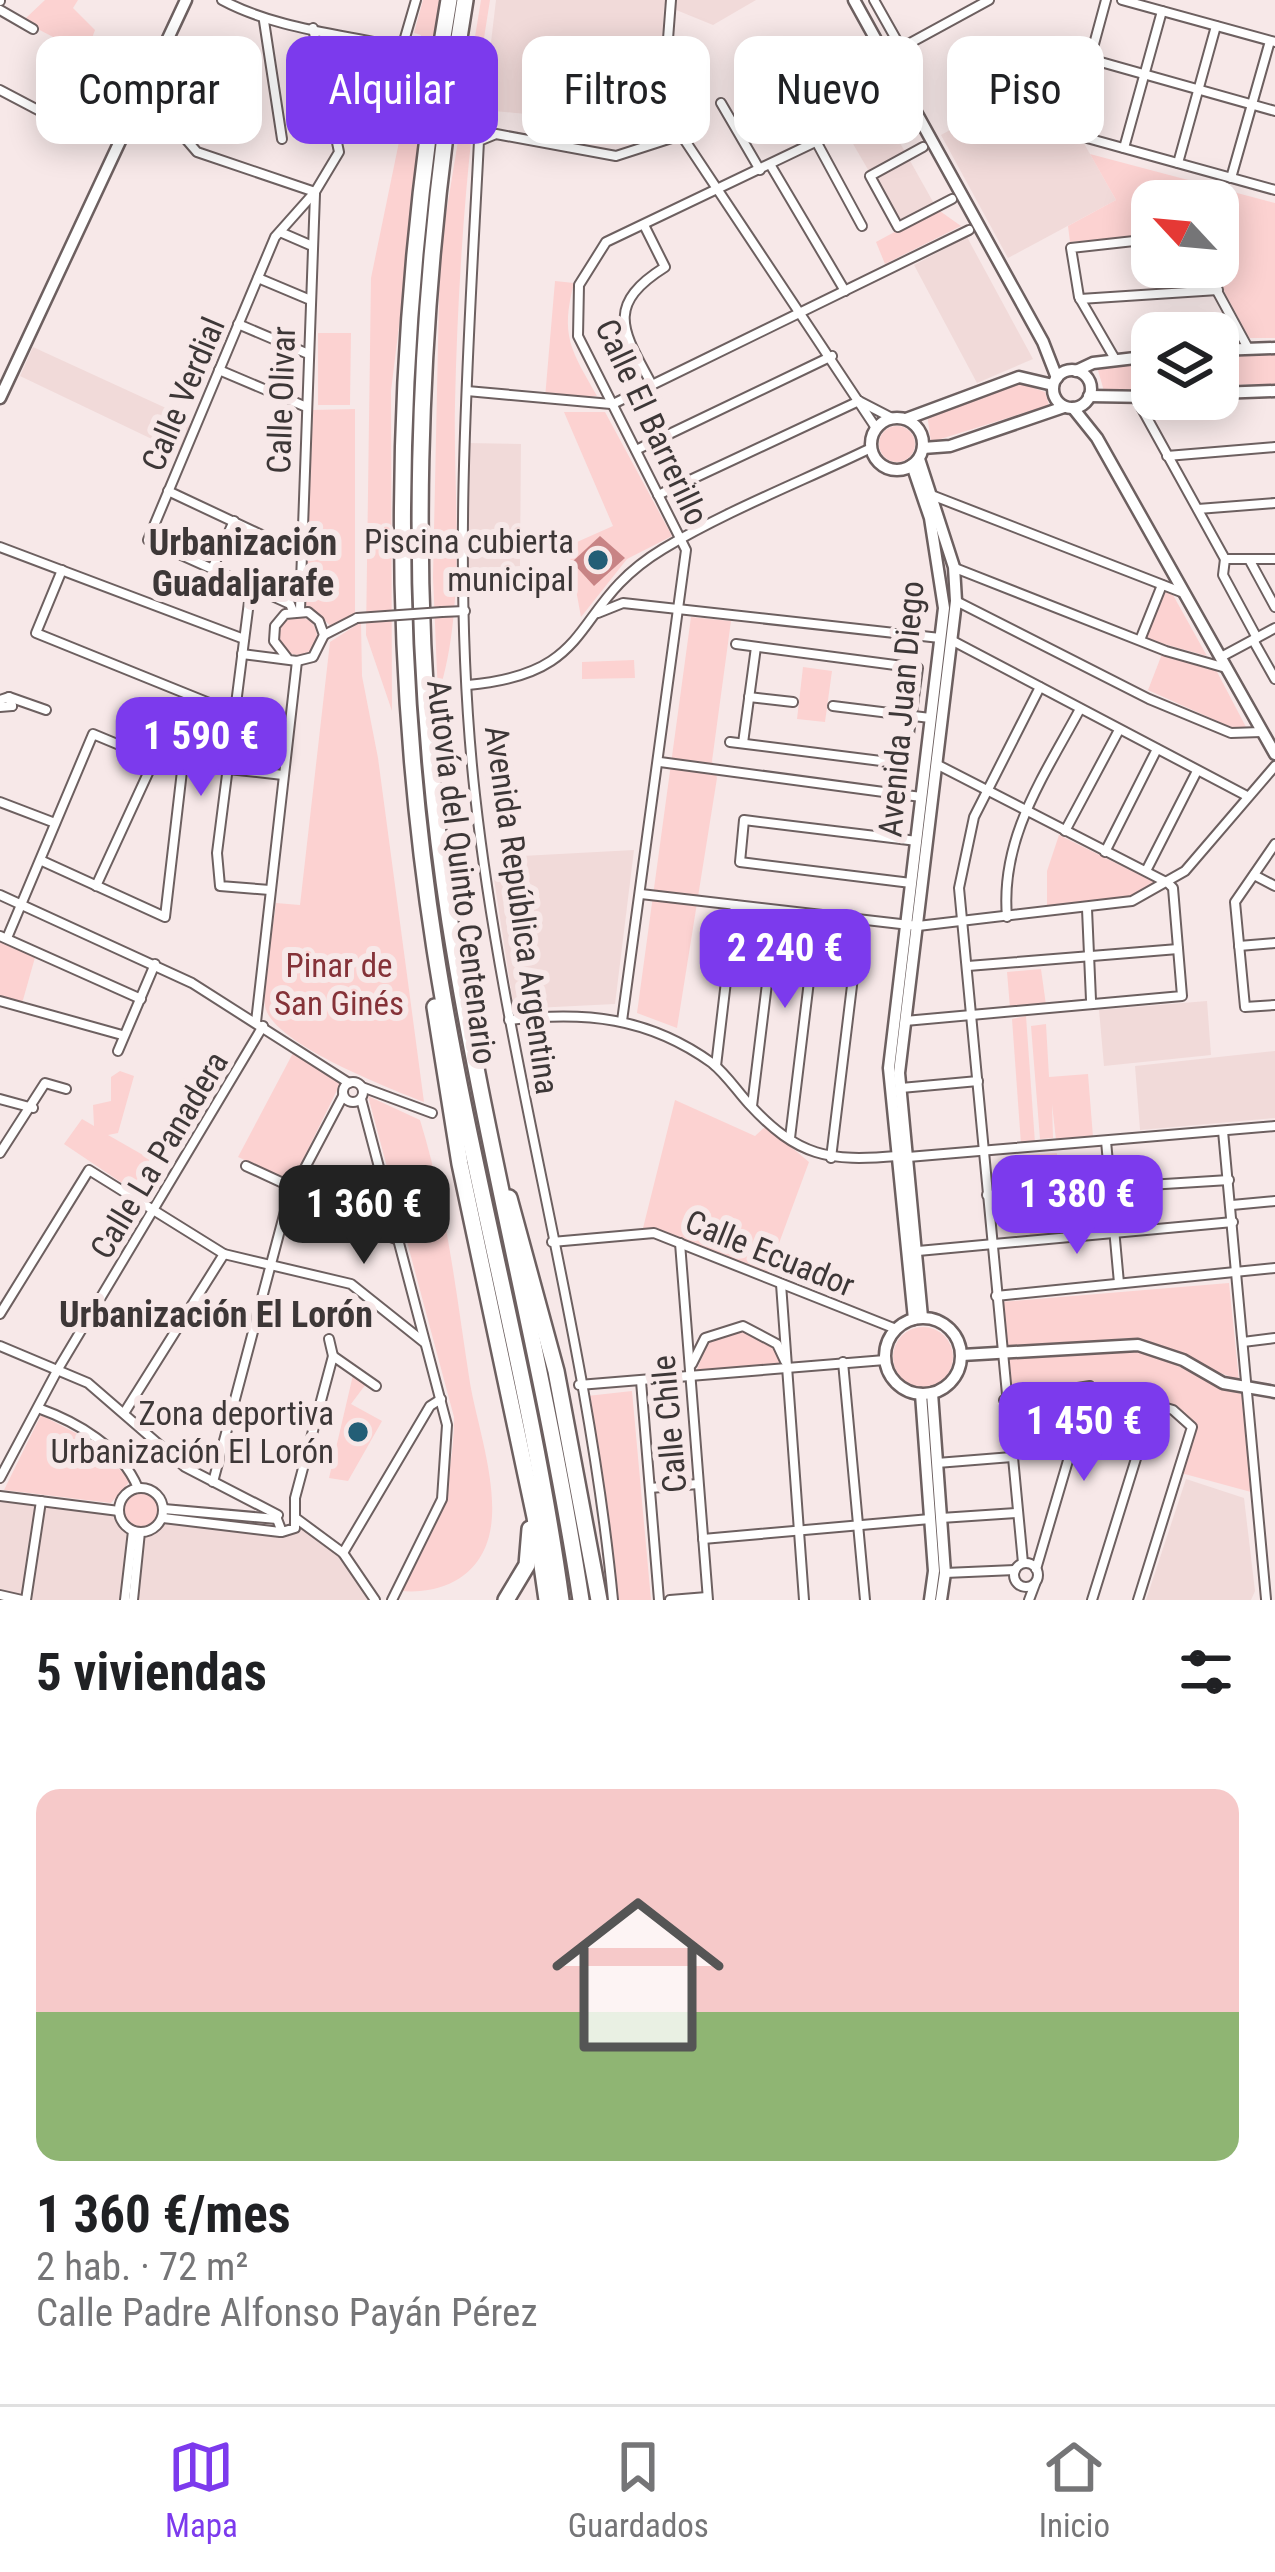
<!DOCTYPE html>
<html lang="es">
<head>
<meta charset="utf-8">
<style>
	:root { --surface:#fff; --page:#f2f2f2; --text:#202124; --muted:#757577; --line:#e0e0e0; --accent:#7c3aed }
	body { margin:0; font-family:"Roboto Condensed",sans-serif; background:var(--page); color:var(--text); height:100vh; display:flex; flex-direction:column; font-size:45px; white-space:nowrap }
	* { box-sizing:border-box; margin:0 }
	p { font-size:39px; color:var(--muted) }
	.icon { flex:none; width:66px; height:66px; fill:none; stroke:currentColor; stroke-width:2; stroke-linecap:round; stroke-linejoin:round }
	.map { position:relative; height:1600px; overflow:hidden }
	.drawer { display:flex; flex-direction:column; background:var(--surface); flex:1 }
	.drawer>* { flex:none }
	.top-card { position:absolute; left:36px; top:36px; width:1203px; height:108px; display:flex; gap:24px }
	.needle { width:78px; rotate:296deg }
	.controls { position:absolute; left:1131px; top:180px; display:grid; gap:24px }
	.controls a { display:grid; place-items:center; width:108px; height:108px; border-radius:24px; background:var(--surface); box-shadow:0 6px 30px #0003; font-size:60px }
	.price { position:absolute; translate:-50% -102px; padding:0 27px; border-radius:24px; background:var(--accent); color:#fff; font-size:39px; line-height:78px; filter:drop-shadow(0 3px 6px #0008) }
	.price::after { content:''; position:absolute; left:50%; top:72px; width:36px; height:27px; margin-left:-18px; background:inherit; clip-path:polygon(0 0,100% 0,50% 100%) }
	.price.on { background:#222; color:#fff }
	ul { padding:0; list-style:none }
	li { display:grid; align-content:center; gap:24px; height:636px; padding:0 36px }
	li span { display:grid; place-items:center; height:372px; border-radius:24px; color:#555 }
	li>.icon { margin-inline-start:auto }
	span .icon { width:216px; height:216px; fill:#fffc; stroke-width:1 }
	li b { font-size:51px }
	h2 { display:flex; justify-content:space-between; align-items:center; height:144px; padding:0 36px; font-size:51px }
	.chip { padding:0 42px; border-radius:24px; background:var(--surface); box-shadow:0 6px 30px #0003; font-size:42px; line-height:108px }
	.chip.on { background:var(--accent); color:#fff }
	.menu { display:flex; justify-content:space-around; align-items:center; height:168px; border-top:3px solid var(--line); background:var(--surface); font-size:33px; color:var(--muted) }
	.menu a { display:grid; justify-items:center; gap:6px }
	.menu .on { color:var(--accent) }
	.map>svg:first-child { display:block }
	.built { fill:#f1dad9 }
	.green { fill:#fcd2d1 }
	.water { fill:#c88485 }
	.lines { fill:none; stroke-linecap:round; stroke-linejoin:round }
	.street-casing { stroke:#6d6060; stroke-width:12 }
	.secondary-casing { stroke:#6d6060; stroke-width:15 }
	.highway-casing { stroke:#6d6060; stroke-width:20 }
	.street { stroke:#fff; stroke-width:8 }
	.secondary { stroke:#fff; stroke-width:10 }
	.highway { stroke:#fff; stroke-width:15 }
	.street-bridge-casing { stroke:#6d6060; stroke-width:12; stroke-linecap:butt }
	.street-bridge { stroke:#fff; stroke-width:8 }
	.poi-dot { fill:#235e76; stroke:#f7e8e8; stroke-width:4.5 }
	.labels { text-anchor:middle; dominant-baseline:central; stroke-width:12; stroke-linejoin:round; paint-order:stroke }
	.street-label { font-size:33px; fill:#3d3737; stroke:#f7e8e8 }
	.poi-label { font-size:33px; fill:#3d3737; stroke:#f7e8e8; text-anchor:end }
	.park-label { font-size:33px; fill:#853238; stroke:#f7e8e8 }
	.neighbourhood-label { font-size:36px; font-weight:bold; fill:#3d3737; stroke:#f7e8e8 }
</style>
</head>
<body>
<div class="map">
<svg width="1275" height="1600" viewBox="0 0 1275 1600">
	<rect width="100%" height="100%" fill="#f7e8e8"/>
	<!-- built -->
	<g class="built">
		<polygon points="496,0 756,0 713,25 664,5 659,109 652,126 483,110"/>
		<polygon points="1046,76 1116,200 1008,258 941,135"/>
		<polygon points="887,119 905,152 870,173 849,137"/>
		<polygon points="909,159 937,209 899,229 870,179"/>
		<polygon points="967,237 1033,359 977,383 914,265"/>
		<polygon points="33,347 192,420 179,452 20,376"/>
		<polygon points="466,443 521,444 520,566 465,569"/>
		<polygon points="634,850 615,1004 514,1009 494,879 508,876 504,857"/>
		<polygon points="1207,1001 1211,1055 1104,1066 1099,1010"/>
		<polygon points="1275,1051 1275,1118 1140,1130 1135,1066"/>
		<polygon points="1186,1479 1244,1498 1255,1591 1251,1600 1146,1600"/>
		<polygon points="0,1495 319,1530 369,1600 0,1600"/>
	</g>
	<!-- green -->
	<g class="green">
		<polygon points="45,0 78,0 73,8 95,30 86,54 28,24 26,18"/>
		<polygon points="423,0 439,0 391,391 392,711 366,635 371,278 421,35 414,33"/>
		<path d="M481,0H490C468,133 458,269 455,404C453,499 467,605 438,696L433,577L440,251Z"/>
		<polygon points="1090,154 1275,203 1275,338 1249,338 1211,267 1218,267 1218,201 1152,201 1152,235 1070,242 1068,226 1116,200"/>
		<polygon points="937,209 961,226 885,264 876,242"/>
		<path d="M555,281L574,283C560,336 571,350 597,396L545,398Z"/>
		<polygon points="318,333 351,333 350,405 318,405"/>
		<polygon points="1275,353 1275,384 1218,385 1218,355"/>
		<polygon points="1152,360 1152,389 1104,391 1097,367"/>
		<polygon points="1018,382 1045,392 1049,405 931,442 927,414"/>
		<polygon points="355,409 355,615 332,627 305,604 313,410"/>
		<polygon points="564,412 605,412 672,536 627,559 581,617 568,546 613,526"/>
		<circle cx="897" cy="444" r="18"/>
		<polygon points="1165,592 1173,595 1207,656 1146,639"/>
		<polygon points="691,617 731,621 712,761 717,778 677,1028 637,1013"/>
		<circle cx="298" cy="636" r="19"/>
		<path d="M361,622L362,676L378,758L424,1102C391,1089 271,1043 265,1006C260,976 273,933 276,903L300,905L330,642Z"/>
		<polygon points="1162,654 1215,668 1246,727 1235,729 1148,690"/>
		<polygon points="634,660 635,678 582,679 582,662"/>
		<polygon points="803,667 832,671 825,722 797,719"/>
		<polygon points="1059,835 1162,886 1121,900 1047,907 1047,871"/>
		<polygon points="0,936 36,954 21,1007 0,1001"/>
		<polygon points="1041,969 1046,1005 1010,1008 1007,972"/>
		<polygon points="1026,1016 1035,1143 1021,1144 1012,1019"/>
		<polygon points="1046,1024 1049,1077 1088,1074 1093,1137 1056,1140 1052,1104 1053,1138 1040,1139 1031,1026"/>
		<polygon points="293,1053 341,1082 292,1182 238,1157"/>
		<polygon points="120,1071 134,1076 118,1133 108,1135 150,1159 131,1189 64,1144 82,1119 94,1126 93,1105 111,1101 111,1077"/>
		<path d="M368,1096L420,1120C447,1207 456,1294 470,1383C478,1430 505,1503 485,1548C470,1582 435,1594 401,1591C434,1535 454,1483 454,1417Z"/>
		<polygon points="675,1100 755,1136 766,1126 809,1162 768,1273 657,1230 642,1232"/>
		<polygon points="1057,1153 1058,1188 1025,1190 1022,1155"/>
		<polygon points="1062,1198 1065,1235 1030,1237 1028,1201"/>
		<polygon points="1229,1283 1239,1380 1128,1338 1007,1347 1001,1302"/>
		<circle cx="923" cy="1357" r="30"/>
		<polygon points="742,1330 772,1346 781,1364 696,1372 708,1342"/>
		<path d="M1102,1349L1148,1353L1243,1395L1251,1492L1181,1473L1186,1417C1108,1378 1097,1376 1011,1392L1007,1357Z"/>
		<polygon points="353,1375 366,1384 351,1404 382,1421 348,1481 329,1478"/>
		<polygon points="632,1391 651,1600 617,1600 587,1396"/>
		<polygon points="41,1415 87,1439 131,1480 111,1503 4,1490"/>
		<circle cx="141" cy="1510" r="19"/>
	</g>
	<!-- water -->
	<polygon class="water" points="600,536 625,558 594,586 572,562"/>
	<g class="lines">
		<!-- street casing -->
		<g class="street-casing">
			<g id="street">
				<path d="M222,0C276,29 342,34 402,48L416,0"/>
				<polyline points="671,0 666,65 674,124 876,428"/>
				<polyline points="874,0 901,48 989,0"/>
				<polyline points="1106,0 1075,114 1087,138 1275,190"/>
				<polyline points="1122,0 1275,42"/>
				<polyline points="0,1 0,0"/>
				<polyline points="0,10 33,29"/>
				<polyline points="264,21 282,139"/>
				<polyline points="1090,59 1275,111"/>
				<polyline points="0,90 38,110 64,73 131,112"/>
				<polyline points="143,103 166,116 197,152 315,192"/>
				<polyline points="721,103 760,170"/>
				<polyline points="817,143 862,226"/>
				<polyline points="923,147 870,176 898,227 952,199"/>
				<polyline points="1124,148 1162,11"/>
				<polyline points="1178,163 1216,26"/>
				<polyline points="771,166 845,291"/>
				<polyline points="1231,178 1270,41"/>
				<path d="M644,225L665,267C603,306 624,332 652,385"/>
				<polyline points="280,232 310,245"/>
				<polyline points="1204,267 1248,348"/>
				<polyline points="258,278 308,299"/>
				<polyline points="1080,299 1218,290"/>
				<polyline points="238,324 306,353"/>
				<polyline points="1115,359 1079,297 1071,248 1152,239"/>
				<polyline points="219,370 304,406"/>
				<polyline points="467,391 611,404"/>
				<polyline points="1136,398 1225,559"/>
				<polyline points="861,402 892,418"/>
				<polyline points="613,404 969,230"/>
				<polyline points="636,450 832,356"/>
				<polyline points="1167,456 1275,447"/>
				<polyline points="168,491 300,553"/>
				<polyline points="658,495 859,401"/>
				<polyline points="934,496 1181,592"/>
				<polyline points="1198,509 1275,503"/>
				<polyline points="0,547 244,639"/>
				<polyline points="1225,559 1223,575 1257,638"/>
				<polyline points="1225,559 1275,559"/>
				<polyline points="1250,561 1275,607"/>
				<polyline points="955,568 1166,651 1226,668"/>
				<polyline points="212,569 234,521"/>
				<polyline points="62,570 36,633 234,713"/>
				<polyline points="251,586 217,853 220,886 270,890"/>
				<polyline points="956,601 1149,699 1231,733 1261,732"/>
				<polyline points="300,610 315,194"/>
				<polyline points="293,611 290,604 148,540 275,237 315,192 339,152 313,28"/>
				<polyline points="442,612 465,611"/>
				<polyline points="598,613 623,603 940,638"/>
				<polyline points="324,635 357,618"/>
				<polyline points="1140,640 1162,585"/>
				<polyline points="1253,640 1275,679"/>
				<polyline points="953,641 1247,796"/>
				<polyline points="242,654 297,661 313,657 324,635 319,621 308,612 285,614 275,626 274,641 288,659"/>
				<polyline points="1221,657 1275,628"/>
				<path d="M468,685C601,673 568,606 663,549C728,510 803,481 871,448"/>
				<polyline points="9,697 46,710"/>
				<polyline points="749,697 793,702"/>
				<polyline points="0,700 9,697 12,706"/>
				<polyline points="833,706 930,718"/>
				<polyline points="0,707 12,706"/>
				<polyline points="730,742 905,764 918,668 736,644"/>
				<polyline points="743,743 756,647"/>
				<polyline points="660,762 921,797"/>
				<polyline points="228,769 283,775"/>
				<polyline points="0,802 55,823"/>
				<polyline points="1065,831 1119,730"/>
				<polyline points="1275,844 1235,902 1245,1007 1275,1005"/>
				<polyline points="1105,852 1157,749"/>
				<polyline points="1146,871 1197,771"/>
				<polyline points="1254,875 1275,886"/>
				<polyline points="911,883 740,862 744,820 917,841"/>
				<polyline points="96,886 155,758"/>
				<polyline points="641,894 918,926 1132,901 1185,871 1275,766"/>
				<polyline points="0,895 192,983 349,1083"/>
				<polyline points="1087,909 1091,1000"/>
				<path d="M1007,917C1000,838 1044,776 1080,709"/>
				<polyline points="0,936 141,999"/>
				<polyline points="7,938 93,734 182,771 165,917 40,860"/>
				<polyline points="1239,946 1275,943"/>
				<polyline points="968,966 1178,949"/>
				<polyline points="0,1001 122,1035"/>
				<path d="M509,1020C585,1011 648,1017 712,1063C726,1074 737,1091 749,1104C798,1157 829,1162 897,1156"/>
				<polyline points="622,1021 686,550 578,336 579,285 606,242 899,102"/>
				<polyline points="905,1021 1182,996 1173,888 1168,883 938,765"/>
				<polyline points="256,1022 297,661"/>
				<polyline points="118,1051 155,964"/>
				<polyline points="716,1066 735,905"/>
				<circle cx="353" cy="1092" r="10"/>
				<polyline points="362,1087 432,1113"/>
				<polyline points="901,1088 978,1081"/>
				<polyline points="0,1099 33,1108"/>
				<polyline points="361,1099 447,1425 442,1499 392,1600"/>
				<polyline points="752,1106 776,910"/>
				<polyline points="1223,1131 1266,1599"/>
				<polyline points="790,1138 817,915"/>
				<polyline points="1106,1141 1119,1283"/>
				<polyline points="0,1153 45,1083 66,1089"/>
				<polyline points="908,1157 1275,1126"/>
				<polyline points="831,1158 860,920"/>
				<polyline points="246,1166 296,1189"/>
				<polyline points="987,1195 1229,1180"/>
				<polyline points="289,1200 399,1240"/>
				<polyline points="1232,1205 1275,1201"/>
				<polyline points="552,1242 654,1233 896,1329"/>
				<polyline points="680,1243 708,1600"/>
				<polyline points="918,1251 1233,1222"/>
				<polyline points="781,1284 804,1600"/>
				<polyline points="996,1296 1275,1268"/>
				<polyline points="0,1314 89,1170 224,1254 351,1284 425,1343"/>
				<polyline points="329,1339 333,1356"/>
				<polyline points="1243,1342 1275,1338"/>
				<polyline points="0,1346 88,1383 185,1467 278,1515"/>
				<polyline points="843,1362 865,1600"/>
				<polyline points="692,1364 705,1338 743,1326 777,1344 785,1361"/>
				<polyline points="641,1381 659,1600"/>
				<polyline points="579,1385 885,1360"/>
				<polyline points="1004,1400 1090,1386 1036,1569"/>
				<path d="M38,1408C77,1422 121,1447 138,1488"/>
				<polyline points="126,1410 224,1254"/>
				<polyline points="937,1463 1012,1457"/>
				<polyline points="0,1478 58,1369 263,1026"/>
				<polyline points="213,1482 288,1200 343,1096"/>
				<circle cx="141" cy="1510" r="22"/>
				<polyline points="650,1488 698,1484"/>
				<polyline points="0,1496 119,1511"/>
				<polyline points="164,1509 277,1519"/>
				<polyline points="163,1518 280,1532"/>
				<polyline points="941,1518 1016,1513"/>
				<polyline points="277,1519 282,1532 295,1528 295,1498 333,1356 376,1386"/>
				<polyline points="297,1519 343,1553 375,1600"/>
				<polyline points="703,1539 930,1519"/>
				<polyline points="343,1553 430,1406 441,1399"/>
				<circle cx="1026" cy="1575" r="12"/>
				<polyline points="1023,1563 959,888 974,817 1040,687"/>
				<polyline points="945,1573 1015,1570"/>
				<polyline points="0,1595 22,1600"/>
				<polyline points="26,1600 41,1501"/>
				<polyline points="125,1600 133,1531"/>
				<polyline points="133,1600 140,1532"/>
				<path d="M613,1600C587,1329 505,1065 475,795C451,579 468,357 479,141L496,134L616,156L681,135"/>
				<polyline points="670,1600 707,1597"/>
				<polyline points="1029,1600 1035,1584"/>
				<polyline points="1092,1600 1153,1404 1173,1410 1192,1427 1138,1600"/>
			</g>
		</g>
		<!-- secondary casing -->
		<g class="secondary-casing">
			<g id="secondary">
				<polyline points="854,0 1043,342 1057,378"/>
				<polyline points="1218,350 1275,348"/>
				<circle cx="1072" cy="389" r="19"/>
				<polyline points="1076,371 1093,363 1152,356"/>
				<polyline points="1218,393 1275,391"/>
				<polyline points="1089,396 1152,397"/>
				<polyline points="0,398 186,0"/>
				<polyline points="1073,408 1097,438 1275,754"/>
				<circle cx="897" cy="444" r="26"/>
				<polyline points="906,419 1019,377 1053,385"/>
				<polyline points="923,448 950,446 1064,407"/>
				<polyline points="919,459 954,567 956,601 899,1073 922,1317"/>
				<polyline points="912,465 930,518 944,608 889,1068 914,1319"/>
				<circle cx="923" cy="1356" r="38"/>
				<polyline points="962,1355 1138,1345 1183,1360 1223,1383 1275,1392"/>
				<polyline points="932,1393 945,1573 941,1600"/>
				<polyline points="921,1394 934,1571 930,1600"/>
			</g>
		</g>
		<!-- highway casing -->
		<g class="highway-casing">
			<g id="highway">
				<path d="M449,0C394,314 386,633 435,949C469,1168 531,1381 561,1600"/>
				<path d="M465,0C414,303 403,618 450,922C486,1150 546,1373 581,1600"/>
				<polyline points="435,1007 460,1164 535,1517 547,1600"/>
				<polyline points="509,1198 556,1371 599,1600"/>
				<polyline points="506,1600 527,1565 530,1529"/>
			</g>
		</g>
		<!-- street -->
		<use href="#street" class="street"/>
		<!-- secondary -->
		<use href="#secondary" class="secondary"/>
		<!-- highway -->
		<use href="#highway" class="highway"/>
		<!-- street-bridge casing -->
		<g class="street-bridge-casing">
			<polyline id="street-bridge" points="357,618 442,612"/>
		</g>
		<!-- street-bridge -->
		<use href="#street-bridge" class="street-bridge"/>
	</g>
	<!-- markers -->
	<g class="poi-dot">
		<circle cx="598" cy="560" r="12"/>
		<circle cx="358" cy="1432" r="12"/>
	</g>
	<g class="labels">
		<!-- street labels -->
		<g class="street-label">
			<text transform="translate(183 394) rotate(-67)">Calle Verdial</text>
			<text transform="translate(281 400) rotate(-88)">Calle Olivar</text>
			<text transform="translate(652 422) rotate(65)">Calle El Barrerillo</text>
			<text transform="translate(901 709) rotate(-85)">Avenida Juan Diego</text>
			<text transform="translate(462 872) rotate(83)">Autovía del Quinto Centenario</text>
			<text transform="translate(522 910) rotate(82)">Avenida República Argentina</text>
			<text transform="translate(159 1155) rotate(-59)">Calle La Panadera</text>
			<text transform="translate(770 1253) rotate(22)">Calle Ecuador</text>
			<text transform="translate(669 1424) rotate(-95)">Calle Chile</text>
		</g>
		<!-- poi labels -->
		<g class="poi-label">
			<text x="574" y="541">Piscina cubierta<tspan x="574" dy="38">municipal</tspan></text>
			<text x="334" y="1413">Zona deportiva<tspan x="334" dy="38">Urbanización El Lorón</tspan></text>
		</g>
		<!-- park labels -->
		<g class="park-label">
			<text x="339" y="965">Pinar de<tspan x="339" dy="38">San Ginés</tspan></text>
		</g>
		<!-- neighbourhood labels -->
		<g class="neighbourhood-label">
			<text x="243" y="543">Urbanización<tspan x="243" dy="41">Guadaljarafe</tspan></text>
			<text x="216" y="1315">Urbanización El Lorón</text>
		</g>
	</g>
</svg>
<div class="controls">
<a><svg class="needle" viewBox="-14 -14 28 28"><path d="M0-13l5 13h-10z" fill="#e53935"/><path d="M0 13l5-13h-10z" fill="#757577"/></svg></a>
<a><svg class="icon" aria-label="layers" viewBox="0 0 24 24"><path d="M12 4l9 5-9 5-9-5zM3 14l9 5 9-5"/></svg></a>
</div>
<b class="price" style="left:201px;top:799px">1 590 €</b>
<b class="price" style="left:785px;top:1011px">2 240 €</b>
<b class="price" style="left:1077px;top:1257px">1 380 €</b>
<b class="price on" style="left:364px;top:1267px">1 360 €</b>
<b class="price" style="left:1084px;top:1484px">1 450 €</b>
<div class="top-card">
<a class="chip">Comprar</a>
<a class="chip on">Alquilar</a>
<a class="chip">Filtros</a>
<a class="chip">Nuevo</a>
<a class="chip">Piso</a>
</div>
</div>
<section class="drawer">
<h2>5 viviendas<svg class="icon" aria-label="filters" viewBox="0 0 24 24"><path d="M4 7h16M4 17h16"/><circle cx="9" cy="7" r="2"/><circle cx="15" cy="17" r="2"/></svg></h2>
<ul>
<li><span style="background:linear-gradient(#f6c9c9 60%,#8fb573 0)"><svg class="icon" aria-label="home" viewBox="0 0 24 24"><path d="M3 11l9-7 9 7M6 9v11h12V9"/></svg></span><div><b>1 360 €/mes</b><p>2 hab. · 72 m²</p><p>Calle Padre Alfonso Payán Pérez</p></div></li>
</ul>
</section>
<nav class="menu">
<a class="on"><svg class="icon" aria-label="map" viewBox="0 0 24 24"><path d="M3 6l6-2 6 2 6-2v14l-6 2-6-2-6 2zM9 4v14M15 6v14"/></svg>Mapa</a>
<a><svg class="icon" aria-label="saved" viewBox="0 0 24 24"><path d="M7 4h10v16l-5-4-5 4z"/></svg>Guardados</a>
<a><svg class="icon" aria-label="home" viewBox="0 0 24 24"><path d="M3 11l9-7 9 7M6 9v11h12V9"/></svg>Inicio</a>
</nav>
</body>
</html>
